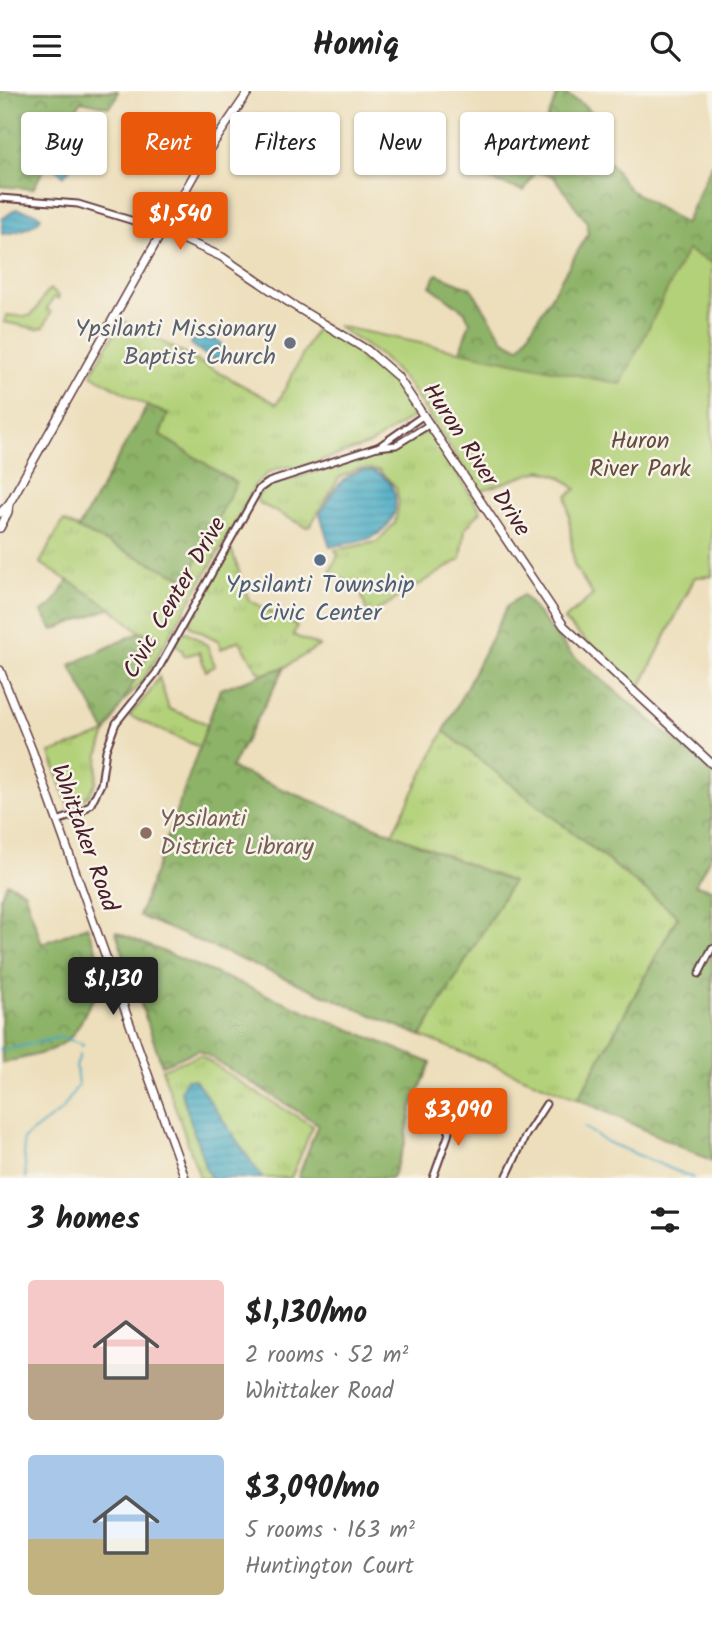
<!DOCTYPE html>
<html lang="en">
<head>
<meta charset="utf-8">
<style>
	:root { --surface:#fff; --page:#f2f2f2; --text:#222; --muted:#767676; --accent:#ea580c }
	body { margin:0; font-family:Kalam,sans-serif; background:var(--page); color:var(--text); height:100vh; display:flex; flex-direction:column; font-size:26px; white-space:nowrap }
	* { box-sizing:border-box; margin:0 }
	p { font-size:23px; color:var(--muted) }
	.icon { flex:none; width:38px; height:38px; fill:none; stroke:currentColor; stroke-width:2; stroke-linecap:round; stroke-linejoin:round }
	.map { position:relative; height:1087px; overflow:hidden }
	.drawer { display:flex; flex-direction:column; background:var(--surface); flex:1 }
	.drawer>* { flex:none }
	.guide { position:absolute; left:21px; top:21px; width:670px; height:63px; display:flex; gap:14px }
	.price { position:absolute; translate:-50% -60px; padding:0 16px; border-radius:7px; background:var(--accent); color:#fff; font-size:23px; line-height:46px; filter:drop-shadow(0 2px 4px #0008) }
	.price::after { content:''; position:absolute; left:50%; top:42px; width:21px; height:16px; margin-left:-10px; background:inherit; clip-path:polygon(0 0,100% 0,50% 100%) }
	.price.active { background:#222; color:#fff }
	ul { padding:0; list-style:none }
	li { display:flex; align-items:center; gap:21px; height:175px; padding:0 28px }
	li span { display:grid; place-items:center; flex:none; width:196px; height:140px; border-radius:7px; color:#555 }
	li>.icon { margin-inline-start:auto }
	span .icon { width:84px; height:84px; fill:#fffc; stroke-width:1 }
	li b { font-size:30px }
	h2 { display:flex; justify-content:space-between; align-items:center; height:84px; padding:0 28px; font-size:30px }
	.tag { padding:0 24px; border-radius:7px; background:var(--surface); box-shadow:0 2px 5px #0004; font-size:24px; line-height:63px }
	.tag.active { background:var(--accent); color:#fff }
	header { display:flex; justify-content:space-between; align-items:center; height:91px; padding:0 28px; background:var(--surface); font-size:32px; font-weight:700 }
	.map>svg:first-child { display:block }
	.grass { fill:url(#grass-tufts); stroke:#7e7852; stroke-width:2 }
	.forest { fill:url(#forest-crowns); stroke:#6c694a; stroke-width:2 }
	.park { fill:#b2d178; stroke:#7e7852; stroke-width:2 }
	.water { fill:url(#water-rules); stroke:#466477; stroke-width:2 }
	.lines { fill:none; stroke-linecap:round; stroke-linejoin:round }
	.stream { stroke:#43a9c3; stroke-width:2 }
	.minor-casing { stroke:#623c41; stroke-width:9 }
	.major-casing { stroke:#623c41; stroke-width:10 }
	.minor { stroke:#fff; stroke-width:5 }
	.major { stroke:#fff; stroke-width:7 }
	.worship-dot { fill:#6b7280; stroke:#f7f3e8; stroke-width:2.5 }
	.service-dot { fill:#5c6f8a; stroke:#f7f3e8; stroke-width:2.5 }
	.education-dot { fill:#8d6e63; stroke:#f7f3e8; stroke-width:2.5 }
	.labels { text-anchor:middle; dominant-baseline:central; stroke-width:5; stroke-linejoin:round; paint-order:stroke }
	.worship-label { font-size:24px; fill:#5b616d; stroke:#f7f3e8; text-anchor:end }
	.park-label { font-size:24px; fill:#644c3e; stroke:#f7f3e8 }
	.street-label { font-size:24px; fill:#4a1f2b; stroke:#f7f3e8 }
	.service-label { font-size:24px; fill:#4e5e75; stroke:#f7f3e8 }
	.education-label { font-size:24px; fill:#785e54; stroke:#f7f3e8; text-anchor:start }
</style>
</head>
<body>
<header><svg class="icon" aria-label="menu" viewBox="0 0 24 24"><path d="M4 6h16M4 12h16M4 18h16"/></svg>Homiq<svg class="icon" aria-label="search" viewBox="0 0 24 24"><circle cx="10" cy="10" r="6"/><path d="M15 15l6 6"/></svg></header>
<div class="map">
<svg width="712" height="1087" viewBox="0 0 712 1087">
	<defs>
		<pattern id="grass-tufts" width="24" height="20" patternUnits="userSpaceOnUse" patternTransform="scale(1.75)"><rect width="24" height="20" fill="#b2d178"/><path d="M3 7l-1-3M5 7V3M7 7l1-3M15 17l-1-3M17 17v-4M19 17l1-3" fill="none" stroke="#9bb368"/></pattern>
		<pattern id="forest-crowns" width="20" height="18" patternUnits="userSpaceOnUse" patternTransform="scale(1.75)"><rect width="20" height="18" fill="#8db368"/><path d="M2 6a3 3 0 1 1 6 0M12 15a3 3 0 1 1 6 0" fill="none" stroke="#759156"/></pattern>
		<pattern id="water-rules" width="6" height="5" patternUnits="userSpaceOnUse" patternTransform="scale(1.75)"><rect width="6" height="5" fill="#43a9c3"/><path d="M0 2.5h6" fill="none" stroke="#3a899f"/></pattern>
	</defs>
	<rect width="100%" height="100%" fill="#f7f3e8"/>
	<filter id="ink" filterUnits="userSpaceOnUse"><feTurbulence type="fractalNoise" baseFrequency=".0143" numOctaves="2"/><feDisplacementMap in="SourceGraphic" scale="14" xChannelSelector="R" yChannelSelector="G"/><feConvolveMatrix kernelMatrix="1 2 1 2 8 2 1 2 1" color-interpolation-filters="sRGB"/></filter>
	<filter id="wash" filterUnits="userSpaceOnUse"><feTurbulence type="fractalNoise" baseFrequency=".00686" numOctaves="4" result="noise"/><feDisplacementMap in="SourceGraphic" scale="28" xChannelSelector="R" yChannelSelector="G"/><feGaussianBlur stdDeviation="1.57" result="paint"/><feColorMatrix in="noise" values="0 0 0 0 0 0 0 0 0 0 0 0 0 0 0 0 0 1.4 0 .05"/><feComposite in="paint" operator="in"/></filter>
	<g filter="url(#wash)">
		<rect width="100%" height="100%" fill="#eddfbc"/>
		<!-- grass -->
		<g class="grass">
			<path d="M50,198L59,205L58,208L54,206L47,218L51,221L44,236L37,238L4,231L7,224C13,224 24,227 29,225C39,221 41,204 50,198Z"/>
			<polygon points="122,229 277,313 319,232 366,261 395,290 415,321 412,326 371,353 296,378 290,375 269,381 255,394 230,442 142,591 121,613 157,544 140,541 111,517 40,472 63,430 186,488 236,392 159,344 168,323 147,315 91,283"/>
			<polygon points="424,341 433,345 481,420 465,438 461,468 368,525 359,495 330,481 338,464 335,459 377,451 395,432 399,412 396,396 379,379 357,378 339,387 310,435 306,436 259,412 256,407 266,396 380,360 400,356"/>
			<polygon points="229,460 232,460 249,509 297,535 293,544 319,555 285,576 263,584 257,578 239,549 221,558 219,550 191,536 189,530"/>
			<polygon points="187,541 207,554 215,575 206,580 199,561 184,565 182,559 175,553 181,542"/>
			<polygon points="159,586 169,618 208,633 199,656 129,625 149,602"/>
			<polygon points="444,640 678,825 578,1008 421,945 512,791 392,743"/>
			<polygon points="106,642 99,662 96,691 89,704 69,718 50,662"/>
			<polygon points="200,964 252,999 313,1035 291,1087 200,1087 162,978"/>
		</g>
		<!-- forest -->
		<g class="forest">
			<polygon points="0,0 118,0 116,8 109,16 81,10 33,98 0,95"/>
			<path d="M559,0L580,11L594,23L604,63L629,98L685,133L712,72V485L695,486L638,600L564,529L593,504L574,474L567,405L576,398C545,369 530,383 495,395L475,293L460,260L470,231L464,220L430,195L437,183L471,197L504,249L519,257L523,252L588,143L587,131L553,85L535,81L524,100L478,85L524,54L543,38Z"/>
			<polygon points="147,315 168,323 160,344 236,392 187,489 78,438"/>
			<polygon points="68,489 111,517 53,539 42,521 52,514"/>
			<polygon points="523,504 571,563 712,680 712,763 695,794 712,798 712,1070 578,1008 678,825 444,640 508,514"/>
			<polygon points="140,541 159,544 106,642 70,574"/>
			<polygon points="285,576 231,677 512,791 421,945 139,825 220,598"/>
			<path d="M7,792L24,800L42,853L87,835L111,896C82,911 90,921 73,943C58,963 24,966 2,972L0,807Z"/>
			<polygon points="116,841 431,972 411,1018 405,1052 392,1087 298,1087 318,1033 199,959 162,974"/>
		</g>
		<!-- park -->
		<polygon class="park" points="687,159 712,172 712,485 695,486 638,600 564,529 593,504 574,474 567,405 576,398 561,386 542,379 479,400 408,293 382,266 337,235 621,293"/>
		<!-- water -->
		<g class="water">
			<polygon points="70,43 78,44 84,50 69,79 63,85 54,76 65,47"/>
			<path d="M16,118L35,122L41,126C36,136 13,143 2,143V128Z"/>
			<polygon points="196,240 199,240 220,251 223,259 220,267 212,269 191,253"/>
			<path d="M362,379C396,378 407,419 382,440C369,451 346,452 330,456L320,423C332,402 339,387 362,379Z"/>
			<polygon points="186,988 195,989 202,998 262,1087 212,1087 207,1081 181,1000"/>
		</g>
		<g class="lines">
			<!-- stream -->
			<g class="stream">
				<polyline points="0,958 4,959 61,946 83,953 82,955"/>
				<polyline points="584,1036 605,1050 693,1087"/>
				<polyline points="26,1087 23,1048 62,1019 78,994 76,976 80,963"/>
			</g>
		</g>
	</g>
	<g filter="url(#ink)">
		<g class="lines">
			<!-- minor casing -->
			<g class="minor-casing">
				<g id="minor">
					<polyline points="0,107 78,113 163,139"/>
					<polyline points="378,356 424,324"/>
					<polyline points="57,730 80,722 91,713 101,693 106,659 116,632 156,582 259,398 269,391 377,356 396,354 430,333"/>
					<polyline points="699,883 712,857"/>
					<polyline points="433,1087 448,1045 453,1019"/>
					<polyline points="506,1087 526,1044 546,1013"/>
				</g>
			</g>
			<!-- major casing -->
			<g class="major-casing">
				<g id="major">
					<polyline points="163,139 222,166 293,214 367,259 397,285 564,535 712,673"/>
					<polyline points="0,422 9,413"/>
					<polyline points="0,437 8,421 9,413 204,66 249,0"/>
					<polyline points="0,579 32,659 185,1087"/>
				</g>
			</g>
			<!-- minor -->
			<use href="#minor" class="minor"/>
			<!-- major -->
			<use href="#major" class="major"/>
		</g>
	</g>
	<!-- markers -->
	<circle class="worship-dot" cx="290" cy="252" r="7"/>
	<circle class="service-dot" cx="320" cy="469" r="7"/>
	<circle class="education-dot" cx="146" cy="742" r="7"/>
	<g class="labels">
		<!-- worship labels -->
		<g class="worship-label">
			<text x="276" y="238">Ypsilanti Missionary<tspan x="276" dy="28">Baptist Church</tspan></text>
		</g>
		<!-- park labels -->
		<g class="park-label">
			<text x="640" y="350">Huron<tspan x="640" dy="28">River Park</tspan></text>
		</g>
		<!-- street labels -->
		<g class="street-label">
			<text transform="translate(476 369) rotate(57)">Huron River Drive</text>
			<text transform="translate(175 507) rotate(-60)">Civic Center Drive</text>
			<text transform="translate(84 747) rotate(70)">Whittaker Road</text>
		</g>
		<!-- service labels -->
		<g class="service-label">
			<text x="320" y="494">Ypsilanti Township<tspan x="320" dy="28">Civic Center</tspan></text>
		</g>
		<!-- education labels -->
		<g class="education-label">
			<text x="160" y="728">Ypsilanti<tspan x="160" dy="28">District Library</tspan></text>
		</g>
	</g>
</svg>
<b class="price" style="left:180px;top:161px">$1,540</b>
<b class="price active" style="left:113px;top:926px">$1,130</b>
<b class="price" style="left:458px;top:1057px">$3,090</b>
<div class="guide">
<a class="tag">Buy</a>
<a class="tag active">Rent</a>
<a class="tag">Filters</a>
<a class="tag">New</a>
<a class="tag">Apartment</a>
</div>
</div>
<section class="drawer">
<h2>3 homes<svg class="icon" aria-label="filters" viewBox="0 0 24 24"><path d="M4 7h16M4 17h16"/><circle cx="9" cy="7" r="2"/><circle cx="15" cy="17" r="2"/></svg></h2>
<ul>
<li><span style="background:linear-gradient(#f6c9c9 60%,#b9a48a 0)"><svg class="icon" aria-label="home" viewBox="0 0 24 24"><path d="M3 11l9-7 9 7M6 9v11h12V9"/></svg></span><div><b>$1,130/mo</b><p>2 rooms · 52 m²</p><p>Whittaker Road</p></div></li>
<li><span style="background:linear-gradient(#a9c7e8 60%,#c2b280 0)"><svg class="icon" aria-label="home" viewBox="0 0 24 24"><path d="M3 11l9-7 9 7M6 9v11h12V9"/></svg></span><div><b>$3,090/mo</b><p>5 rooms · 163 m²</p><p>Huntington Court</p></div></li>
</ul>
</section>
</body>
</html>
